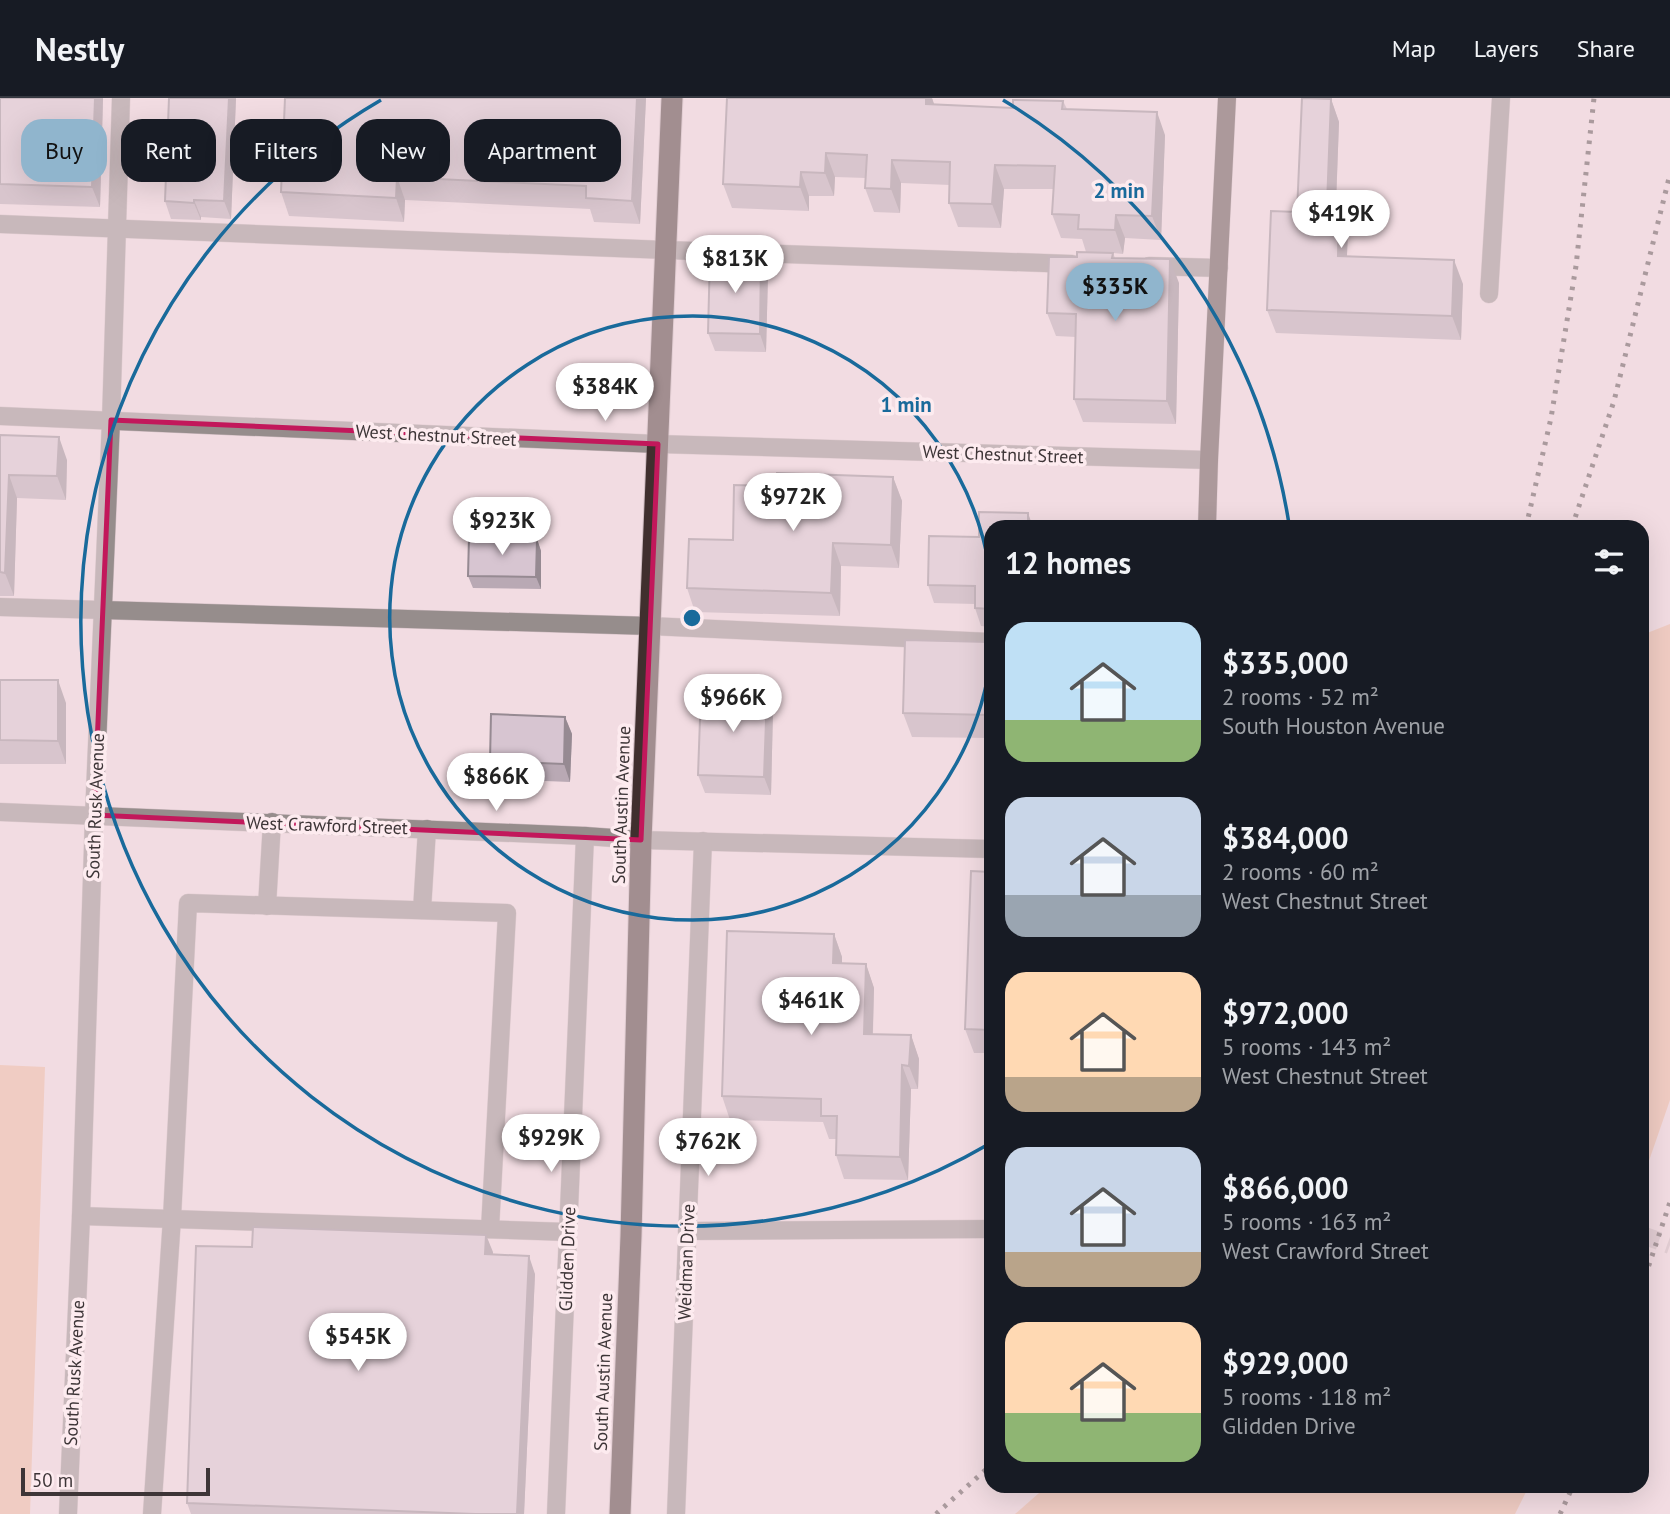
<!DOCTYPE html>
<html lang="en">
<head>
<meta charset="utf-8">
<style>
	:root { --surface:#171b24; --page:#242831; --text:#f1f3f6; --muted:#9ea1a6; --line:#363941; --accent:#90b5cd }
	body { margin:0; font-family:"PT Sans",sans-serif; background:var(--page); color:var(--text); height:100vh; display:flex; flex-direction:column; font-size:26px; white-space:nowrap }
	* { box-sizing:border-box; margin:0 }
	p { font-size:23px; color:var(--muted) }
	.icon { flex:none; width:38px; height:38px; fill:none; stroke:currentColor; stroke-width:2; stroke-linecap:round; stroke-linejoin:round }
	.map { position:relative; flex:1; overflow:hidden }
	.side { position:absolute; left:984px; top:422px; width:665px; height:973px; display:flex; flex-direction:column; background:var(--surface); border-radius:21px; box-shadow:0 7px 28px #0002 }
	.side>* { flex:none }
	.top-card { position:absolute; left:21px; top:21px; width:665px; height:63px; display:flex; gap:14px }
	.scale { position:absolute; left:21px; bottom:18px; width:189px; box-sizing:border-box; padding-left:7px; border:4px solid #3d3537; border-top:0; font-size:19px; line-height:24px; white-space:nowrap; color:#3d3537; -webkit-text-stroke:5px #fdebef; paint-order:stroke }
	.price { position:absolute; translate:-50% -60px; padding:0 16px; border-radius:24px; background:#fff; color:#222; font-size:23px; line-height:46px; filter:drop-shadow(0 2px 4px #0008) }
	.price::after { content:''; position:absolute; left:50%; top:42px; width:21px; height:16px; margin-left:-10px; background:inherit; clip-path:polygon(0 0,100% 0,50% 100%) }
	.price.active { background:var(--accent); color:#111 }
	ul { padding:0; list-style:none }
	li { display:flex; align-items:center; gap:21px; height:175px; padding:0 21px }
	li span { display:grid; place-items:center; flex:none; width:196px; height:140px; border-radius:21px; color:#555 }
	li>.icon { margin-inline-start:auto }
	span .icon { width:84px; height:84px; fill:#fffc; stroke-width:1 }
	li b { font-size:30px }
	h2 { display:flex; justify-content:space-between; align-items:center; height:84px; padding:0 21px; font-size:30px }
	.chip { padding:0 24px; border-radius:21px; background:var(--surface); box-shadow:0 7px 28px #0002; font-size:24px; line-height:63px }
	.chip.active { background:var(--accent); color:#111 }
	header { display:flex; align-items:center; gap:42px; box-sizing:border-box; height:98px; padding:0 35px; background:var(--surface); border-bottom:2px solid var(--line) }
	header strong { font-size:33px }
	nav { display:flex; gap:38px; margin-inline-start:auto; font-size:24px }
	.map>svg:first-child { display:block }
	.green { fill:#eeb99d }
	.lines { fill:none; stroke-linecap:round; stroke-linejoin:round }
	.major-tunnel { stroke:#cebbc0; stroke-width:18; stroke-dasharray:18 9; stroke-linecap:butt }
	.minor-casing { stroke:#cebbc0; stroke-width:19 }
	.major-casing { stroke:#cebbc0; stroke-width:19 }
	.highway-casing { stroke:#cebbc0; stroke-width:23 }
	.minor { stroke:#968d8c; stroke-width:18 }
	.major { stroke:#574746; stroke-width:18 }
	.highway { stroke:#402f2e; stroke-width:21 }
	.rail { stroke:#53494b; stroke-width:5; stroke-dasharray:3.5 7; stroke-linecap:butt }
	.wall { fill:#b9a9b4 }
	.shaded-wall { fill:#968a92 }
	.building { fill:#d7c5d1; stroke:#968a92; stroke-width:2 }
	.marked { fill:none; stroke:#c2185b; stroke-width:5; stroke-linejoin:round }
	.ring { fill:none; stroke:#196a9b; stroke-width:3.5 }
	.labels { text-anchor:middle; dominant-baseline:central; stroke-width:7; stroke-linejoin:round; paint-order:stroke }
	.street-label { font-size:18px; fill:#3d3537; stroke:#fdebef }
	.centre { fill:#196a9b; stroke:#fdebef; stroke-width:3.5 }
	.ring-label { font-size:21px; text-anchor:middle; font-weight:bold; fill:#196a9b; stroke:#fdebef; stroke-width:7; stroke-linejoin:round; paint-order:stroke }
</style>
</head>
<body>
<header>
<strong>Nestly</strong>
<nav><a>Map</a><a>Layers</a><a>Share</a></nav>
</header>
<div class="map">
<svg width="1670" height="1416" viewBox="0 0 1670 1416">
	<rect width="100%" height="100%" fill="#f2dce2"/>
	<!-- green -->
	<g class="green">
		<polygon points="1670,526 1670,1002 1642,1083 1642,537"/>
		<polygon points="0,967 45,969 30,1416 0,1416"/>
		<polygon points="1047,1388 1529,1388 1515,1416 1015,1416"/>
	</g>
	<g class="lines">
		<!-- major-tunnel -->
		<polyline class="major-tunnel" points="1642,1137 1670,1147"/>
		<!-- minor casing -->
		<g class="minor-casing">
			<g id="minor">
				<polyline points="0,126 666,152 1072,166"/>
				<polyline points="1149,168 1219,170"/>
				<polyline points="1489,196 1501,0"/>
				<polyline points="0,318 658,346 1209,362"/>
				<polyline points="0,509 650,528 990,544"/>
				<polyline points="0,714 585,738 641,742 990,751"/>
				<polyline points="267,808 272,724"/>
				<polyline points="422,812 427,731"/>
				<polyline points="81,1118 568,1134"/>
				<polyline points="687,1133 990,1131"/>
				<polyline points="68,1416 81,1118 94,717 111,322 121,0"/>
				<polyline points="152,1416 172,1120 188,805 507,815 490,1131"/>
				<polyline points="556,1416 585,738"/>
				<polyline points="676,1416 703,743"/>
			</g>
		</g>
		<!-- major casing -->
		<g class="major-casing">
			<polyline id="major" points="1207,429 1209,362 1227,0"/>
		</g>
		<!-- highway casing -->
		<g class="highway-casing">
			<polyline id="highway" points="620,1416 631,1138 641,742 672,0"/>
		</g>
		<!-- minor -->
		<use href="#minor" class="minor"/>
		<!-- major -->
		<use href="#major" class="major"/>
		<!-- highway -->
		<use href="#highway" class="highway"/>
		<!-- rail -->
		<g class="rail">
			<polyline points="1526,429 1551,320 1576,168 1594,0"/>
			<polyline points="1572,429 1614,303 1670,76"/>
			<polyline points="1642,1188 1670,1104"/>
			<polyline points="936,1416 990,1368"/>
			<polyline points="1560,1416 1573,1388"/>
		</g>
	</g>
	<!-- wall -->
	<g class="wall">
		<polygon points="0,0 103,0 100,109 0,106"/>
		<polygon points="236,0 231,121 201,119 201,122 171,121 165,103"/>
		<polygon points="285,0 646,0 640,126 594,124 590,111 405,102 404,124 289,118 281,94"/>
		<polygon points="727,0 932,0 934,6 1013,10 1063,3 1067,11 1165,37 1161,142 1125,140 1123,156 1113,155 1115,160 1179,185 1176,326 1083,324 1074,301 1076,239 1056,238 1047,215 1077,159 1086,154 1082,141 1061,140 1052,116 1054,91 1004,91 1001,130 958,129 949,105 950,87 901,85 900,115 874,114 865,90 866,80 835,79 834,98 809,98 809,113 732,110 723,86"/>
		<polygon points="1331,1 1339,24 1336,107 1339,107 1348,131 1347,158 1463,186 1461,242 1276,235 1267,212"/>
		<polygon points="768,176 766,254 715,253 708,235"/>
		<polygon points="0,337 67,362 66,402 17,400 14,498 0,498"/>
		<polygon points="893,379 902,403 899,470 841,468 840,518 695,514 687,490 733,442 776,388"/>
		<polygon points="990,429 990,529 981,528 975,510 975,506 934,505 928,487"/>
		<polygon points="537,441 541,453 541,491 473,490 468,478"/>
		<polygon points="990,544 990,640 912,639 903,615"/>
		<polygon points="0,582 66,605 66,666 0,666"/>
		<polygon points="773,612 771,697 705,695 698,677"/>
		<polygon points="565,619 572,636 570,684 496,681 490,663"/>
		<polygon points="990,774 990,955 974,955 965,931"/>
		<polygon points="834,836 842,859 842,865 866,866 874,890 873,936 911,937 919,961 918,991 911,991 908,1082 844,1081 836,1057 836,1041 829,1041 823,1024 730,1022 722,998"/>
		<polygon points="486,1137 493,1156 535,1176 524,1416 191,1416 187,1405 252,1149"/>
	</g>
	<!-- shaded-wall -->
	<g class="shaded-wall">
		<polygon points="95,0 103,0 100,109 92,89"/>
		<polygon points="229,0 236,0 231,121 224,103"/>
		<polygon points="637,0 646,0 640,126 632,103"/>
		<polygon points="926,0 932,0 935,9 926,6"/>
		<polygon points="1331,1 1339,24 1335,130 1327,107"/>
		<polygon points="1157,14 1165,37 1161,142 1152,118"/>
		<polygon points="826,55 835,79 834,98 825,75"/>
		<polygon points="892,62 901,85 900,115 891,91"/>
		<polygon points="995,67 1004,91 1001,130 992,106"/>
		<polygon points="801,74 809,98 809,113 800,89"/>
		<polygon points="397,79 405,102 404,124 396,100"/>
		<polygon points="194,102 201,119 201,122 194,105"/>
		<polygon points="1339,107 1348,131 1346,181 1338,158"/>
		<polygon points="1116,117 1125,140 1123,156 1115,132"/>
		<polygon points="761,158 768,176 766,254 760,236"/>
		<polygon points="1170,161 1179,185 1176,326 1167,303"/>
		<polygon points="1454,162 1463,186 1461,242 1452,218"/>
		<polygon points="59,339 67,362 66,402 57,378"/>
		<polygon points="9,377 17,400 14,498 5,475"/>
		<polygon points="893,379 902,403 899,470 891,447"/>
		<polygon points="1028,415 1033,429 1028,429"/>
		<polygon points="537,441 541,453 541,491 536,479"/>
		<polygon points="833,445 841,468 840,518 831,495"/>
		<polygon points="58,582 66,605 66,666 58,643"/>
		<polygon points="767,594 773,612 771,697 764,679"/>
		<polygon points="565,619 572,636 570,684 564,666"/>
		<polygon points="834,836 842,859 842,889 833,865"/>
		<polygon points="866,866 874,890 872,960 864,936"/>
		<polygon points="911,937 919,961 918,991 909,968"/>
		<polygon points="902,967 911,991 908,1082 900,1059"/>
		<polygon points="486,1137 493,1154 492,1174 485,1156"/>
		<polygon points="529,1158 535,1176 524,1416 517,1416"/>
	</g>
	<!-- building -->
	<g class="building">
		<polygon points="0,0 95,0 92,89 0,86"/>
		<polygon points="169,0 229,0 224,103 194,102 194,105 165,103"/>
		<polygon points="285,0 637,0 632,103 586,100 586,88 397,79 396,100 281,94"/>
		<polygon points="727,0 926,0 926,6 1013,10 1013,2 1063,3 1062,11 1157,14 1152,118 1116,117 1115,132 1078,131 1079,117 1052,116 1055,68 995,67 992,106 949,105 950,64 892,62 891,91 865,90 867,57 826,55 825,75 801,74 800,89 723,86"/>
		<polygon points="1302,0 1331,1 1327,107 1339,107 1338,158 1454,162 1452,218 1267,212 1271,113 1297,114"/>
		<polygon points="1077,154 1113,155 1112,160 1170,161 1167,303 1074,301 1076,216 1047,215 1049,159 1077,159"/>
		<polygon points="710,157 761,158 760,236 708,235"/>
		<polygon points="0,337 59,339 57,378 9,377 5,475 0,474"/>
		<polygon points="777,375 893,379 891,447 833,445 831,495 687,490 689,441 733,442 734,387 776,388"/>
		<polygon points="979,414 1028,415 1028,429 990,429 990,511 975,510 975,488 928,487 929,438 979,439"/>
		<polygon points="469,439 537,441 536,479 468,478"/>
		<polygon points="905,542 990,544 990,617 903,615"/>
		<polygon points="0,582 58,582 58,643 0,642"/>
		<polygon points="701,593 767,594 764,679 698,677"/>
		<polygon points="491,616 565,619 564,666 490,663"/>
		<polygon points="971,773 990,774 990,932 965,931"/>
		<polygon points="727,833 834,836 833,865 866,866 864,936 911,937 909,968 902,967 900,1059 836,1057 837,1018 821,1018 821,1001 722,998"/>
		<polygon points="253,1129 486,1137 485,1156 529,1158 517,1416 475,1416 187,1405 196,1148 252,1149"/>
	</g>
	<!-- marked area -->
	<path d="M0 0H1670V1416H0ZM111,322L658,346L641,742L94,717Z" fill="#f2dce2" fill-opacity=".55" fill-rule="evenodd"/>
	<path class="marked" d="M111,322L658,346L641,742L94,717Z"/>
	<!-- distance rings -->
	<g class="ring">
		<path d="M990 567A302 302 0 1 1 990 473"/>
		<path d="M989 1046A604 604 0 0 1 381 2M1003 2A604 604 0 0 1 1289 426"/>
	</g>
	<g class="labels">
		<!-- street labels -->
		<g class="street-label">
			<text transform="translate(436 337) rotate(3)">West Chestnut Street</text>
			<text transform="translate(1003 356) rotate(2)">West Chestnut Street</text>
			<text transform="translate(621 707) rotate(-88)">South Austin Avenue</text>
			<text transform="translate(95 708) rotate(-88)">South Rusk Avenue</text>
			<text transform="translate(327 727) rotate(2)">West Crawford Street</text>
			<text transform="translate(567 1161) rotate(-88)">Glidden Drive</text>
			<text transform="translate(686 1164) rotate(-88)">Weidman Drive</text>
			<text transform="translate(603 1274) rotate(-88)">South Austin Avenue</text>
			<text transform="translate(74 1275) rotate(-87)">South Rusk Avenue</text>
		</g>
	</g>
	<circle cx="692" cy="520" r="10" class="centre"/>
	<g class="ring-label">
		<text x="1119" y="100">2 min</text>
		<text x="906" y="314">1 min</text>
	</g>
</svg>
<div class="scale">50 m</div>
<b class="price" style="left:1341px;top:152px">$419K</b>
<b class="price" style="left:735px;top:197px">$813K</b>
<b class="price active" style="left:1115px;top:225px">$335K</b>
<b class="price" style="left:605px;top:325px">$384K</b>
<b class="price" style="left:793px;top:435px">$972K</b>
<b class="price" style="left:502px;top:459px">$923K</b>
<b class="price" style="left:733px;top:636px">$966K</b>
<b class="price" style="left:496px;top:715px">$866K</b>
<b class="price" style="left:811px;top:939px">$461K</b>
<b class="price" style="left:551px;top:1076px">$929K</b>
<b class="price" style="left:708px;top:1080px">$762K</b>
<b class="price" style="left:358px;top:1275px">$545K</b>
<div class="top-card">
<a class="chip active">Buy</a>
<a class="chip">Rent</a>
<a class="chip">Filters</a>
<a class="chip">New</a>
<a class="chip">Apartment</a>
</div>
<section class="side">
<h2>12 homes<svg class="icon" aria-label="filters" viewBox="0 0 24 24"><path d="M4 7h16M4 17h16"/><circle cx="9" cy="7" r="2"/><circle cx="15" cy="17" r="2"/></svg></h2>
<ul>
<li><span style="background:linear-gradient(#bfe0f5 70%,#8fb573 0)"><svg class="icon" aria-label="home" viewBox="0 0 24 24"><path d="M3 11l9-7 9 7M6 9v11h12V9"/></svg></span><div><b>$335,000</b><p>2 rooms · 52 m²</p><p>South Houston Avenue</p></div></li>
<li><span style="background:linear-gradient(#c9d6e8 70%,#9aa5b1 0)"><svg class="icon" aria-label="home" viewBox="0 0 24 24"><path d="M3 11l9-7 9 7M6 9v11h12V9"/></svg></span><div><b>$384,000</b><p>2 rooms · 60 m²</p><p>West Chestnut Street</p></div></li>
<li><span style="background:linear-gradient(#ffd9b3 75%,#b9a48a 0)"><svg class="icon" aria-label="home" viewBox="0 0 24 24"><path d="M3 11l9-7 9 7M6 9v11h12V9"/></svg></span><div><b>$972,000</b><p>5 rooms · 143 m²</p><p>West Chestnut Street</p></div></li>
<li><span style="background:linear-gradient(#c9d6e8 75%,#b9a48a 0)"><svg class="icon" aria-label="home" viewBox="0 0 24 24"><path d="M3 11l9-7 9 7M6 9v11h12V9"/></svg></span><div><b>$866,000</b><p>5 rooms · 163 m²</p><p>West Crawford Street</p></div></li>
<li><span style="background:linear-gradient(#ffd9b3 65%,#8fb573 0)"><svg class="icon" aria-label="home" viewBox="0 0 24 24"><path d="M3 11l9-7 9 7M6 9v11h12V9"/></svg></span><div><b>$929,000</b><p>5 rooms · 118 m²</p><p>Glidden Drive</p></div></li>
</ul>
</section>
</div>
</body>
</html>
